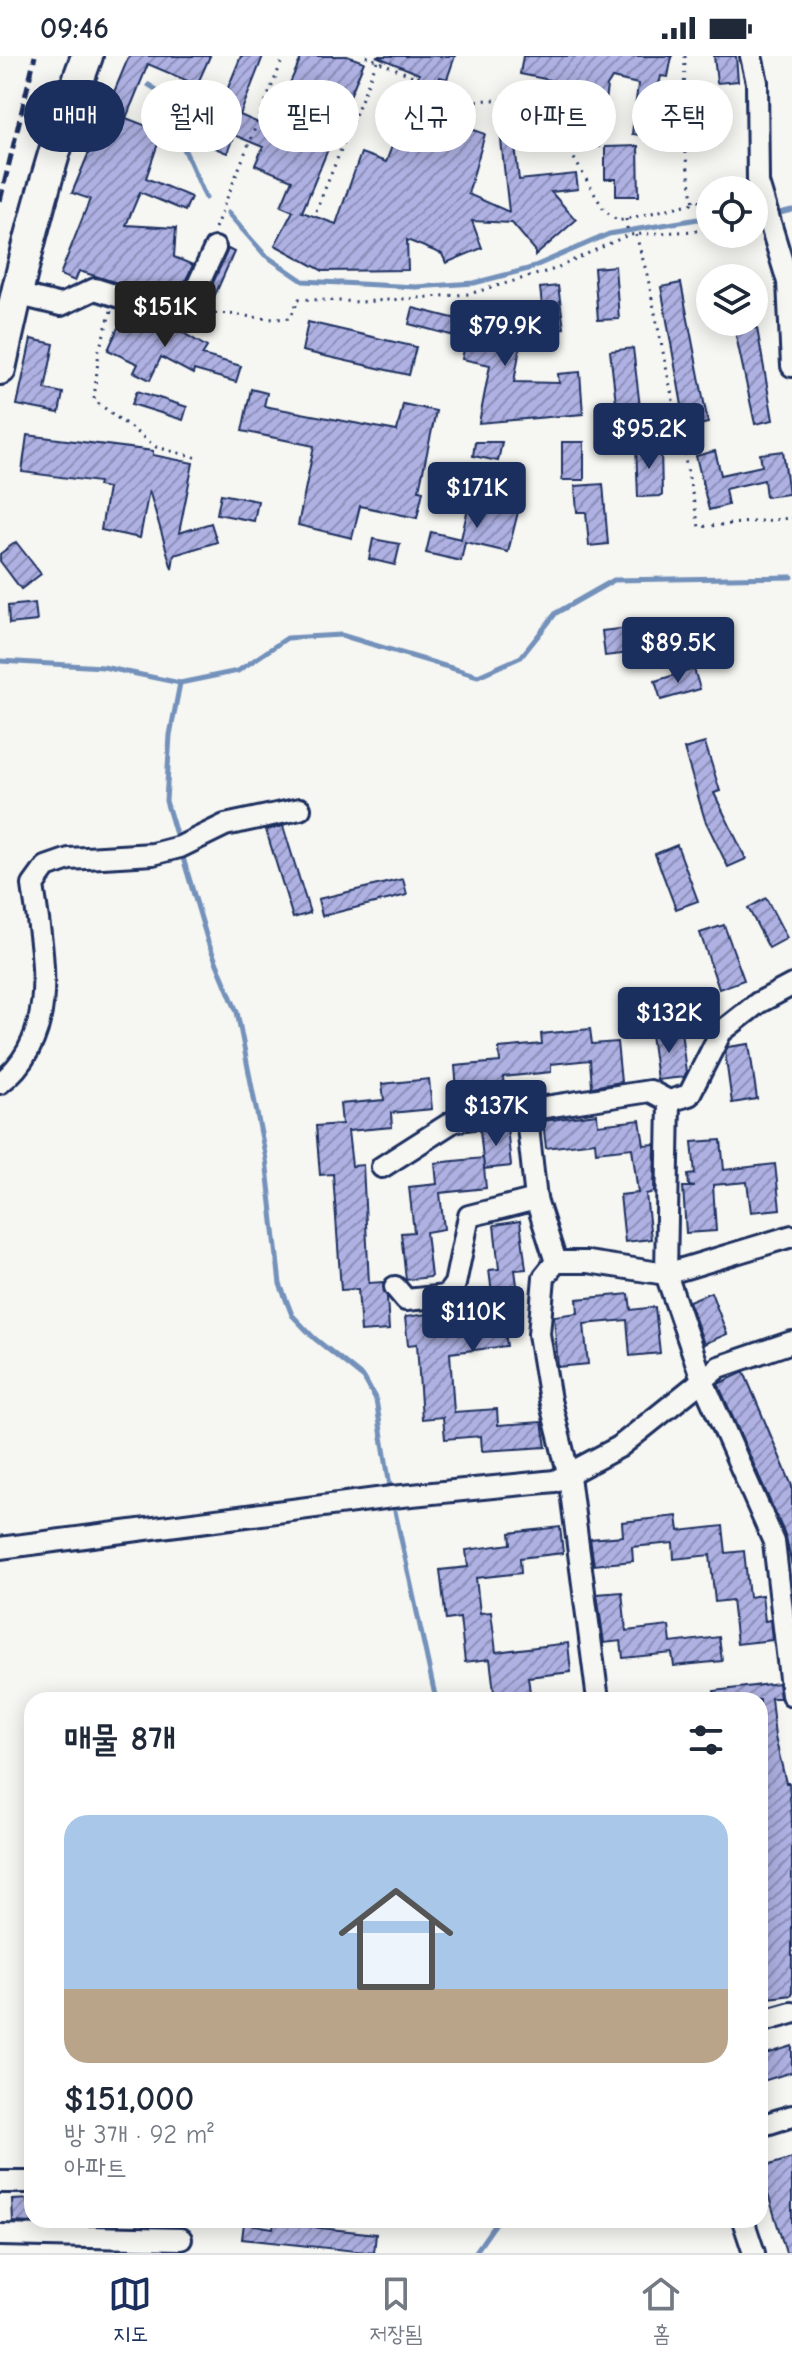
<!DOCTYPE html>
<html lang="ko">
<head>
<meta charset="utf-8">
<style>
	:root { --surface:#fff; --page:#f2f2f3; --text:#1f2937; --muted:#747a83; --line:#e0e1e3; --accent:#1b2f5e }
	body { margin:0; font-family:"Comic Neue","Poor Story",sans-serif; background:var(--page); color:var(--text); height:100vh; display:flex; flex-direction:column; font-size:30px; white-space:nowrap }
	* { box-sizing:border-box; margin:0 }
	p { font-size:26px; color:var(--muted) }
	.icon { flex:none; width:44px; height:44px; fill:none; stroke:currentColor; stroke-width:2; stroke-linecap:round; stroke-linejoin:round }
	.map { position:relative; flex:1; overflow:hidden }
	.panel { position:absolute; left:24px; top:1636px; width:744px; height:536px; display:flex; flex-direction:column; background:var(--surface); border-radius:24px; box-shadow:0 4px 20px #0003 }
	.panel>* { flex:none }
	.hud { position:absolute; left:24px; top:24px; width:744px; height:72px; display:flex; gap:16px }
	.buttons { position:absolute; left:696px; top:120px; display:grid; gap:16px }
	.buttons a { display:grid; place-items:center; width:72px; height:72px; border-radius:50%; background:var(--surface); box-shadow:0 4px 20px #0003; font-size:40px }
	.price { position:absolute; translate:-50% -68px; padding:0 18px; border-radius:8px; background:var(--accent); color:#fff; font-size:26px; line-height:52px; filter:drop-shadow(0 2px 4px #0008) }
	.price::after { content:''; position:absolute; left:50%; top:48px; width:24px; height:18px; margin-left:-12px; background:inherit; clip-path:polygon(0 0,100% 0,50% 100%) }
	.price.on { background:#222; color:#fff }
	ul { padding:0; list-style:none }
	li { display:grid; align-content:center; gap:16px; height:424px; padding:0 40px }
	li+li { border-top:2px solid var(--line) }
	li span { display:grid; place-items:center; height:248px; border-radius:24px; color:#555 }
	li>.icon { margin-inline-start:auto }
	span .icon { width:144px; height:144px; fill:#fffc; stroke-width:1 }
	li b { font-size:34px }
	h2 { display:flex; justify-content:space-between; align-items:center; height:96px; padding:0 40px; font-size:34px }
	.tag { padding:0 28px; border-radius:36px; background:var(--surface); box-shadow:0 4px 20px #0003; font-size:28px; line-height:72px }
	.tag.on { background:var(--accent); color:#fff }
	.status { display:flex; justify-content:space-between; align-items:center; height:56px; padding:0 40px; background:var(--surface); direction:ltr }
	.status svg { height:22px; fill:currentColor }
	.dock { display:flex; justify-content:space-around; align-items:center; height:112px; border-top:2px solid var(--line); background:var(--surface); font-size:22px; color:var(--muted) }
	.dock a { display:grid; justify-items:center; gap:4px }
	.dock .on { color:var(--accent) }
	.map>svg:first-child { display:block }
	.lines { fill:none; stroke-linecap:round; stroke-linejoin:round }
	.stream { stroke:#7391ba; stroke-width:5 }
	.building { fill:url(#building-hatch); stroke:#1b2f5e; stroke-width:2 }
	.street-casing { stroke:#1b2f5e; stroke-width:26 }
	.primary-casing { stroke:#1b2f5e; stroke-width:36 }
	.path { stroke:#1b2f5e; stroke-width:3; stroke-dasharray:2 6; stroke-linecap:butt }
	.street { stroke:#f6f6f2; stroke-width:20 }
	.primary { stroke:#f6f6f2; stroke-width:30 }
	.rail { stroke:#1b2f5e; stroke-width:5; stroke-dasharray:12 6; stroke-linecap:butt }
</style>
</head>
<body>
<div class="status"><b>09:46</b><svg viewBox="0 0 49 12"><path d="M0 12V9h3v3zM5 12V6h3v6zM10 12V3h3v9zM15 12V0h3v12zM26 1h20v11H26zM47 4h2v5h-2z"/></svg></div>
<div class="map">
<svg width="792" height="2197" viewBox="0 0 792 2197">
	<defs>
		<pattern id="building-hatch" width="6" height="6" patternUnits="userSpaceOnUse" patternTransform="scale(2)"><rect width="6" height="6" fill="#aeb1e2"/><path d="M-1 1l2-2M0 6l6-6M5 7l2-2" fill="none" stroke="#8d90ba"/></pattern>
	</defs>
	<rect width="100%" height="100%" fill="#f6f6f2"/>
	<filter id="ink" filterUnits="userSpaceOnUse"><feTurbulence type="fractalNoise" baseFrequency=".0125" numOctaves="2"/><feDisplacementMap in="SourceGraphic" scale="16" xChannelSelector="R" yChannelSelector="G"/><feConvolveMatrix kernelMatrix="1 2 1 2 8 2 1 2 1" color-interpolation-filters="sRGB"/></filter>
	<g filter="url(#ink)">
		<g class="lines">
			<!-- stream -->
			<g class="stream">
				<polyline points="149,29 166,40 182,88 206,142"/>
				<polyline points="228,157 265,199 303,225 416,231 474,227 528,213 609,178 710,161"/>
				<polyline points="771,159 792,154"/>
				<polyline points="0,605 103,611 180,627 238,615 287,582 341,579 478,620 521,601 556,557 614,524 792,521"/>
				<polyline points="178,785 166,745 170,679 180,627"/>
				<polyline points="181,795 208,886 237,956 266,1103 280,1228 292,1259 314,1282 364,1322 376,1344 391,1436"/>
				<polyline points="393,1446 436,1644"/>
				<polyline points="475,2197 498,2164"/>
			</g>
		</g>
		<!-- building -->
		<g class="building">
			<polygon points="129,0 210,0 197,29 148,8 126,62 162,76 146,122 191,141 185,155 140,136 126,169 176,172 174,201 193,209 176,245 79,215 75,225 60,219 90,143 72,137"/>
			<polygon points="241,0 263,0 240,59 270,72 302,0 347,0 364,6 302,156 336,168 361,97 386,106 419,18 376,0 455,0 447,23 440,21 426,57 485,78 468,138 509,156 499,66 512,64 519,124 576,118 578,133 551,136 576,164 535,200 535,194 512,167 472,165 482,192 446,207 442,198 407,184 408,214 323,215 275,189 293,155 281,150 292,124 255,109 263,91 234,79 227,97 205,88"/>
			<polygon points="523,0 672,0 668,21 661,20 653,58 666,60 663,82 632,78 638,28 612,22 607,30 599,91 581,89 589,32 520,18"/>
			<polygon points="714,0 736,0 738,25 717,27"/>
			<polygon points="638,90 639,140 616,140 616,123 605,123 605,91"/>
			<polygon points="228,193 234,196 211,248 205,245"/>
			<polygon points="615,210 619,263 598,264 594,212"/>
			<polygon points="681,227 708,367 686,372 661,231"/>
			<polygon points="558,230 564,272 545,274 540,232"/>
			<polygon points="469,250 518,262 511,290 520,292 514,326 559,327 558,318 580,316 583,358 479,367 490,309 462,303 466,283 409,268 413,252 465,265"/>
			<polygon points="125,256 175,272 207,291 202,299 241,310 236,326 194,314 193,318 161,301 150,324 134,316 138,308 108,294"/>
			<polygon points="308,266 416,291 409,319 302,295"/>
			<polygon points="757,272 773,364 755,368 735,275"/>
			<polygon points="31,283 54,288 45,333 63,337 59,357 17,349"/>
			<polygon points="633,292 641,360 618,363 610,295"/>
			<polygon points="251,333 267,337 264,350 397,375 403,348 436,355 419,434 423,435 417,462 360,450 352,482 298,469 314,390 242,375"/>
			<polygon points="137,335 187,351 183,364 132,348"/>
			<polygon points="27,379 153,395 153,399 193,407 179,477 211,467 217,486 174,499 172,513 149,434 140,482 101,474 108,432 98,430 99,426 22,416"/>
			<polygon points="475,386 502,386 498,405 473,400"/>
			<rect x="562" y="386" width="22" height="38"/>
			<polygon points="636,389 661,389 662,440 638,441"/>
			<polygon points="715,395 721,419 762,410 760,398 783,395 789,438 766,441 764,424 725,433 728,449 709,454 696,400"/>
			<polygon points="603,428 608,488 589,490 586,456 577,456 575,430"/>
			<polygon points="472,435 489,439 487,449 518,456 508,496 465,486 461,505 426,497 431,476 461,483"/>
			<polygon points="221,438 258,445 254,465 217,458"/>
			<polygon points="373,483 400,488 395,509 369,503"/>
			<polygon points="16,486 41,518 21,533 0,505 0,498"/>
			<polygon points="35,547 37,565 9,568 8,550"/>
			<polygon points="637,571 639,596 605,600 602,575"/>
			<polygon points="694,613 700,633 661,644 655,625"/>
			<polygon points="705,687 720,735 714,737 746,803 728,811 705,764 684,693"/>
			<polygon points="283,770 310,857 293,862 266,774"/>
			<polygon points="677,789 698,845 676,853 655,798"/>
			<polygon points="403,823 407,839 322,860 318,843"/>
			<polygon points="766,842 787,882 769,892 748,852"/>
			<polygon points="724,869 744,924 719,933 700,877"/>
			<polygon points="590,973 592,988 617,986 621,1026 592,1031 590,1004 551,1008 551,1016 503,1021 504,1031 457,1035 455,1010 500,1006 499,992 542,988 541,978"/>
			<polygon points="681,974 686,1017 684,1021 657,1024 651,978"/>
			<polygon points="749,988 757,1043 732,1047 725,996 728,991"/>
			<polygon points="429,1023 432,1053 391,1057 392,1071 348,1075 352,1110 363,1109 369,1227 383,1226 387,1241 389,1274 361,1276 358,1233 341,1234 333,1118 320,1119 316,1070 342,1068 340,1048 384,1044 382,1028"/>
			<polygon points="597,1058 598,1069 640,1064 644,1089 655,1088 654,1136 646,1138 651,1183 625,1186 620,1139 638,1137 632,1092 596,1096 595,1086 546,1092 543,1065"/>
			<polygon points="507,1070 511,1110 484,1113 480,1074"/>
			<polygon points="721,1084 724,1114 775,1108 780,1153 751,1156 747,1126 713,1129 716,1175 686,1177 683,1131 695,1131 689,1130 688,1119 695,1118 692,1086"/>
			<polygon points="483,1102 486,1132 440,1137 444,1173 426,1176 431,1221 406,1224 401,1177 414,1176 409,1131 437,1128 435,1107"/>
			<polygon points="520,1165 526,1213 515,1214 521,1259 503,1262 507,1290 450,1297 454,1356 497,1353 498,1369 542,1366 546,1391 482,1395 481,1380 445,1383 443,1361 422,1363 417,1288 408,1289 405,1261 457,1254 458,1266 495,1261 489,1214 499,1213 494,1169"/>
			<polygon points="711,1236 727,1278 704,1288 689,1245"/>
			<polygon points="629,1238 631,1254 655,1251 660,1297 630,1300 627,1264 584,1268 588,1308 558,1311 554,1260 578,1257 577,1243"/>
			<polygon points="744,1316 792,1430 792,1510 786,1481 718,1328"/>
			<polygon points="677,1460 679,1475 723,1470 726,1497 744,1495 749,1541 762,1539 765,1565 770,1564 772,1584 737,1588 732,1544 715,1546 710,1499 674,1503 673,1487 632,1491 633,1505 594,1509 590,1483 623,1480 622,1466"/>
			<polygon points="560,1471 563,1497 520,1502 521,1517 476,1522 480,1557 491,1556 496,1596 568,1587 571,1616 528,1621 531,1644 495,1644 490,1603 465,1606 460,1562 446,1564 440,1514 468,1511 466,1494 511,1488 510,1477"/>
			<polygon points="622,1536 626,1575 669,1570 671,1587 719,1581 722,1605 674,1610 672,1597 623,1602 621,1585 604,1587 597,1538"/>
			<polygon points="778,1627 780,1642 771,1642 775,1681 786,1727 789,1727 792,1764 792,1939 760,1943 760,1767 767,1767 760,1708 760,1644 715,1644 714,1635"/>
			<polygon points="792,1990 792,2016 763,2025 760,2000"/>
			<polygon points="792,2102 792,2197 786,2197 760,2112"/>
			<polygon points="32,2143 32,2167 13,2166 12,2144"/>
			<polygon points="244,2167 273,2172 274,2167 376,2178 374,2197 242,2183"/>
		</g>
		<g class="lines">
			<!-- street casing -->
			<g class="street-casing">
				<g id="street">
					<polyline points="751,0 757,26 758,127 788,226 792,310"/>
					<polyline points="16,238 61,249 95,233 183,261 215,192"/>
					<polyline points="792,929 758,947 721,976 689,1039 669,1045 666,1218 702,1323 774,1486 792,1639"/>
					<path d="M0,1027C62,980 42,895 33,829L46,811L69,803L153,798L180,791L225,769L300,753"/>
					<polyline points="526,1053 536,1143 556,1206"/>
					<polyline points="382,1111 454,1065 650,1035 669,1045"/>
					<polyline points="395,1231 406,1244 446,1240 455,1228 469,1160 536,1143"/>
					<polyline points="0,1492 392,1441 555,1425 619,1391 719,1311 792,1286"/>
					<polyline points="598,1644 569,1420 550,1344 539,1278 544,1221 556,1206 588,1206 666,1218 792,1180"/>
					<polyline points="760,1966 792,1957"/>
					<polyline points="760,2070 792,2060"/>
					<polyline points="0,2126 32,2126"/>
					<polyline points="743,2164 754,2197"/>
					<polyline points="0,2179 181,2183"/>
				</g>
			</g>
			<!-- primary casing -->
			<g class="primary-casing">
				<path id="primary" d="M0,313C22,208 49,101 87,0"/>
			</g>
			<!-- path -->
			<g class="path">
				<polyline points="366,0 471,45 512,43 544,51 604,154 618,165 710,143"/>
				<polyline points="685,0 683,86 694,147"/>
				<polyline points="316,155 379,0"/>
				<polyline points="626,163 628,179"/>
				<polyline points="215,172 284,0"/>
				<polyline points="636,179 647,218 699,471 792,462"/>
				<polyline points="111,255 99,294 94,344 156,391 198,402"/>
				<path d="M207,258C236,255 261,266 290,262L299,243L362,246L469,238L552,214L628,179L710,174"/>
			</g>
			<!-- street -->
			<use href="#street" class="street"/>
			<!-- primary -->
			<use href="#primary" class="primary"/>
			<!-- rail -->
			<polyline class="rail" points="0,145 35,0"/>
		</g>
	</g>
</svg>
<div class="buttons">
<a><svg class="icon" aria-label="locate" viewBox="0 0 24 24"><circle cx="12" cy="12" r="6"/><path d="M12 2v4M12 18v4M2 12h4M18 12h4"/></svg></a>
<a><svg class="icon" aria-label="layers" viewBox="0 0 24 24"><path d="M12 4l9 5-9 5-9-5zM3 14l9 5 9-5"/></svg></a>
</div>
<b class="price on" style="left:165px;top:293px">$151K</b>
<b class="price" style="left:505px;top:312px">$79.9K</b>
<b class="price" style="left:649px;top:415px">$95.2K</b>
<b class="price" style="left:477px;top:474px">$171K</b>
<b class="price" style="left:678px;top:629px">$89.5K</b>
<b class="price" style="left:669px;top:999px">$132K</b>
<b class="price" style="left:496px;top:1092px">$137K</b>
<b class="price" style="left:473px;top:1298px">$110K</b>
<div class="hud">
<a class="tag on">매매</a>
<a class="tag">월세</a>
<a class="tag">필터</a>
<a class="tag">신규</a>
<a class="tag">아파트</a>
<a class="tag">주택</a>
</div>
<section class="panel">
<h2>매물 8개<svg class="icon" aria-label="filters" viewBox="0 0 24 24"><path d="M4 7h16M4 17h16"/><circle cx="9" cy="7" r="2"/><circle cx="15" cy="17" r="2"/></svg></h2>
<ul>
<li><span style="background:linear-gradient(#a9c7e8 70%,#b9a48a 0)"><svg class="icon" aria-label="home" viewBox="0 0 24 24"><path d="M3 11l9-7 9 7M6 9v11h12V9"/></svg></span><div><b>$151,000</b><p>방 3개 · 92 m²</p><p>아파트</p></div></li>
</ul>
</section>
</div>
<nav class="dock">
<a class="on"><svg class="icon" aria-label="map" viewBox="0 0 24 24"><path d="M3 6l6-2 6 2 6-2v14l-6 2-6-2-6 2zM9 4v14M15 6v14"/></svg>지도</a>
<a><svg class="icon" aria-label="saved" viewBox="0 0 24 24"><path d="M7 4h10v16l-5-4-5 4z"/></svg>저장됨</a>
<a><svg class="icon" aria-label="home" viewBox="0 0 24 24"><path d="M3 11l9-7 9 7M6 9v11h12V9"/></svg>홈</a>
</nav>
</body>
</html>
